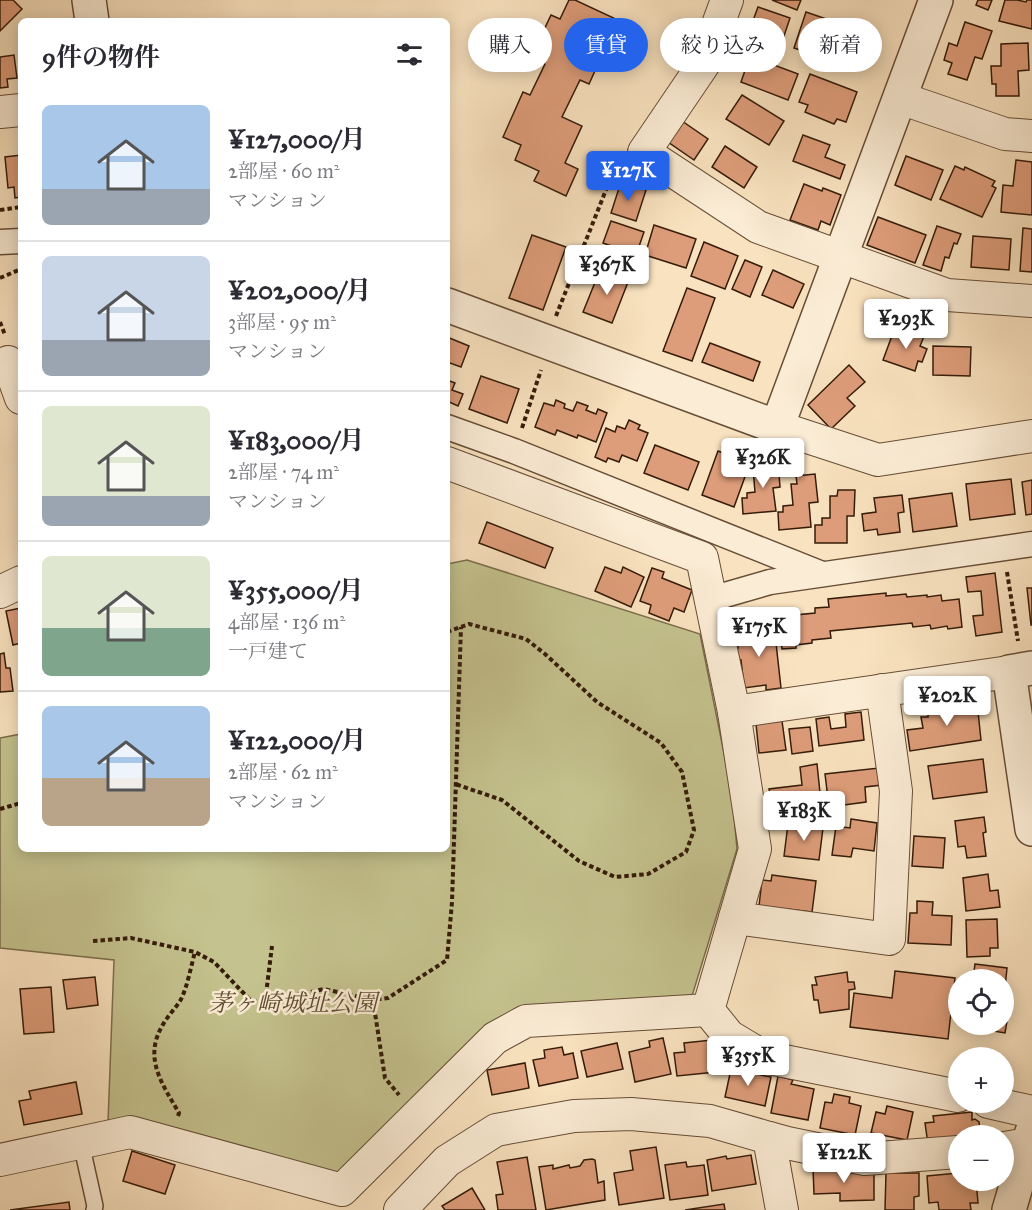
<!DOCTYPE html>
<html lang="ja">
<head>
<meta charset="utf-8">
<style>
	:root { --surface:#fff; --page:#f2f2f3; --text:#2b2b33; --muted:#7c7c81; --line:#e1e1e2; --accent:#2563eb }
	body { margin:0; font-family:"IM FELL Great Primer","Noto Serif JP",serif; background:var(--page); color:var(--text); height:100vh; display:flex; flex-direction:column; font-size:22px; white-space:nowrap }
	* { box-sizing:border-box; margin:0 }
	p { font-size:20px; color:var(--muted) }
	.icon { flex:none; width:33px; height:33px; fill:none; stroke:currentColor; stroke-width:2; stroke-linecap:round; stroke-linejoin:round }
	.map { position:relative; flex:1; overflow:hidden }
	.panel { position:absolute; left:18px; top:18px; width:432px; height:834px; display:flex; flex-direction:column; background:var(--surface); border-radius:9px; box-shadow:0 3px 15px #0003 }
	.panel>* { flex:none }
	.hud { position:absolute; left:468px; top:18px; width:474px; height:54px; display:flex; gap:12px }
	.tools { position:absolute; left:948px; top:969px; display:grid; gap:12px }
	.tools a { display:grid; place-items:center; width:66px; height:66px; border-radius:50%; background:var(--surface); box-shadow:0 3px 15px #0003; font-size:30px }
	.price { position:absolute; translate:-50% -51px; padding:0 14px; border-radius:6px; background:#fff; color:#222; font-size:20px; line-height:39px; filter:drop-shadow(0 2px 3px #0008) }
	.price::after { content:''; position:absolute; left:50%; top:36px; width:18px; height:14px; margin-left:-9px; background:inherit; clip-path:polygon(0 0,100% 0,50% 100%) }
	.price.active { background:var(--accent); color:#fff }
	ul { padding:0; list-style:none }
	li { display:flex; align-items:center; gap:18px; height:150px; padding:0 24px }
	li+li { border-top:2px solid var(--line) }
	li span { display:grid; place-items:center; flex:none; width:168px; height:120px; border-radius:9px; color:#555 }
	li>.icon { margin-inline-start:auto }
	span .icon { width:72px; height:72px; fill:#fffc; stroke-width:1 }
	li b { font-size:26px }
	h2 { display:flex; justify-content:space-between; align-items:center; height:72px; padding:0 24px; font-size:26px }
	.chip { padding:0 21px; border-radius:27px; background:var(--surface); box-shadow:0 3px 15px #0003; font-size:21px; line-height:54px }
	.chip.active { background:var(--accent); color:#fff }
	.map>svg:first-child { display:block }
	.green { fill:#c4c28e; stroke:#7c6e4c; stroke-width:1.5 }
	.building { fill:#de9d7a; stroke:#351b09; stroke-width:1.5 }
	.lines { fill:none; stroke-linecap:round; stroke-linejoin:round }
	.service-casing { stroke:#664d36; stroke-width:18 }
	.pedestrian-casing { stroke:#664d36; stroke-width:27 }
	.minor-casing { stroke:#664d36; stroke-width:34 }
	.tertiary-casing { stroke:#664d36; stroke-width:36 }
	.path { stroke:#351b09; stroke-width:4; stroke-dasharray:4.5 3; stroke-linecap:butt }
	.service { stroke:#fbecd5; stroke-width:15 }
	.pedestrian { stroke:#fbecd5; stroke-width:24 }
	.minor { stroke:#fbecd5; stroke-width:32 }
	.tertiary { stroke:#fbecd5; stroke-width:33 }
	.labels { text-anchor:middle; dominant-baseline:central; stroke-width:5; stroke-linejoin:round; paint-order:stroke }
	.park-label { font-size:24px; font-style:italic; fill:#604d31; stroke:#fbecd5 }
</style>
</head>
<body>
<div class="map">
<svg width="1032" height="1210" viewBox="0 0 1032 1210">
	<rect width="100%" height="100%" fill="#f9e2bf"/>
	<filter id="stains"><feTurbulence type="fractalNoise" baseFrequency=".00333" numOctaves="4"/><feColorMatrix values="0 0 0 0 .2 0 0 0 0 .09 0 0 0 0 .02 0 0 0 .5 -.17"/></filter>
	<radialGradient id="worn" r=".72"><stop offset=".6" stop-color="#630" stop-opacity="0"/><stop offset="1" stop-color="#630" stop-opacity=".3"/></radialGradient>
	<!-- green -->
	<polygon class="green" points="467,560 700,634 732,793 737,849 692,996 523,1007 342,1172 332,1173 108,1123 114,960 0,948 0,738 21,734 21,849 447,849 447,564"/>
	<!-- building -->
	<g class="building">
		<polygon points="0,0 13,0 22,9 0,31"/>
		<polygon points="569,0 575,0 618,20 589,84 580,80 562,117 582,126 565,163 578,169 566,196 534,181 539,171 515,160 521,145 503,137 523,92 530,95 545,64 536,60 548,35 543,32 551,15 560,19"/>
		<polygon points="772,0 801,0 797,10"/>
		<polygon points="978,0 992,0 988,10 976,5"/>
		<polygon points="1005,0 1017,0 1026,2 1027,0 1032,0 1032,29 999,21"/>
		<polygon points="758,7 790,18 780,48 747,37"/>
		<polygon points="806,12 867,33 855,68 794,48"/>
		<polygon points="965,22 992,31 982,59 975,57 967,80 948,74 952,63 944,60 949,43 957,46"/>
		<polygon points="1028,43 1029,70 1018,71 1019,96 996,96 996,84 992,84 991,66 1001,66 1001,44"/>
		<polygon points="14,55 17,78 7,79 8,87 0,88 0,57"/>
		<polygon points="750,56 798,74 788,100 741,82"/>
		<polygon points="810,74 857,92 846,122 837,119 834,124 805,112 808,105 799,102"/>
		<polygon points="742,95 784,121 769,145 726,119"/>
		<polygon points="682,121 708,139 694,160 668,142"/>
		<polygon points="803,135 830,145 825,157 845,165 840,179 793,161"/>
		<polygon points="725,146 757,167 744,188 712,167"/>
		<polygon points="21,155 21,197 15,198 14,187 8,188 5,157"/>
		<polygon points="906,156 943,170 931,200 895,185"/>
		<polygon points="1016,160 1032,162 1032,215 1001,212 1003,185 1013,186"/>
		<polygon points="955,166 964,170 965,167 995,181 992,186 996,188 982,217 940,199"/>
		<polygon points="621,182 646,190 636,221 611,213"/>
		<polygon points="804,184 822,191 823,188 841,195 830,225 821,221 818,230 790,220"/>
		<polygon points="878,217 926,235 915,263 867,245"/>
		<polygon points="611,221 644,232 636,255 603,243"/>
		<polygon points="654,225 696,239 686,268 645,255"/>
		<polygon points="937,226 961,234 957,244 954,243 949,258 945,257 941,271 923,265"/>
		<polygon points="1023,228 1032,229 1032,272 1020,271"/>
		<polygon points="532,235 566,247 543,310 509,298"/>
		<polygon points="973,236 1011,239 1009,270 971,267"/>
		<polygon points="704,242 738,256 725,289 691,276"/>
		<polygon points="745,260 762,267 750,297 732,289"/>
		<polygon points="611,269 630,277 612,323 583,312 598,275 607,279"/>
		<polygon points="773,270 804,284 793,308 762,295"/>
		<polygon points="687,288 715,298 692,361 663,351"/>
		<polygon points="910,329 925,334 920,346 927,349 922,362 918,361 915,371 883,360 893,333 906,338"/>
		<polygon points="447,337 469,346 461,367 447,362"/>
		<polygon points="710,343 760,362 753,381 702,362"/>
		<polygon points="933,346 971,347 970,376 933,375"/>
		<polygon points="849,365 865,382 847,398 855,406 831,429 808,405"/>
		<polygon points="481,376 519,389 507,423 469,409"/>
		<polygon points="447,380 455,383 452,390 463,394 458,406 447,401"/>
		<polygon points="556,400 565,404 564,408 573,411 577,402 588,406 586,410 596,414 598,409 607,413 596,442 578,435 577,438 557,430 555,435 535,427 544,403 554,406"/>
		<polygon points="629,420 640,425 638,429 648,433 637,461 622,455 619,462 608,458 606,462 595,457 606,428 615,432 617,426 625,429"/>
		<polygon points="655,445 699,462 688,490 644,473"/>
		<polygon points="718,451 750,463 734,507 702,495"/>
		<polygon points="778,461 780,487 773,488 776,511 743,514 742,498 747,498 747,493 755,492 753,468 760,468 759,462"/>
		<polygon points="815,474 818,502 809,503 811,527 779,530 778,512 783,512 783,506 793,505 791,484 797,484 796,476"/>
		<polygon points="1011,479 1015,514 970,520 966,484"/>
		<polygon points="1032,480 1032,514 1026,515 1022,482"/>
		<polygon points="838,490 855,490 854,516 847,516 847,543 815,543 815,525 822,525 822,518 830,518 830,496 837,496"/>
		<polygon points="952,493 957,526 913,532 909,499"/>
		<polygon points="902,495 904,512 898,513 900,532 878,535 877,529 864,531 862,514 876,512 874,498"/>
		<polygon points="487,522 553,548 545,568 479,543"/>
		<polygon points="605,567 621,573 623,567 644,577 631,607 595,591"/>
		<polygon points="652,568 664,572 662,578 692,590 684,612 674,608 669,621 649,613 651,605 640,601"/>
		<polygon points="995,573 1002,632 976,636 973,616 983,615 981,591 968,592 966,577"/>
		<polygon points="1027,588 1032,588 1032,625 1031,625"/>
		<polygon points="886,593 886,596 906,594 907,597 927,595 927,597 941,595 942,601 959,599 962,627 948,629 947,626 931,629 930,625 913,627 912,623 830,631 831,638 812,640 812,643 796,645 796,648 782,649 779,622 796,621 795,615 815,613 815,608 829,607 828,599"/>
		<polygon points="21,608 21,643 13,645 6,611"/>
		<polygon points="774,625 781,688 766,690 766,685 744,688 741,660 736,661 734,648 738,648 736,631 748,630 749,633 755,632 755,628"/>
		<polygon points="4,653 6,668 10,668 13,691 0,692 0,654"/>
		<polygon points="963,699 970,699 977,702 981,740 910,751 907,730 923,728 921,717 928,717 928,709 931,706 937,705 942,709 960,707"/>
		<polygon points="861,712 864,740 819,746 816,719 829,717 831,729 846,727 845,714"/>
		<polygon points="782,721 786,750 759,753 756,724"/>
		<polygon points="810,727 813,751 792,754 789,729"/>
		<polygon points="983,759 987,792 933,799 928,766"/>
		<polygon points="817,764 822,812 773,818 769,789 802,785 800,767"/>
		<polygon points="879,768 882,785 865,787 866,802 829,807 825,774"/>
		<polygon points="984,817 986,832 983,833 986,856 967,858 965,846 958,847 955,821"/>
		<polygon points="851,819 877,823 874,851 853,848 851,857 832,855 836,826 850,828"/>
		<polygon points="788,824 823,828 819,860 784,856"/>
		<polygon points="914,836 945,838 943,868 912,866"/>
		<polygon points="988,874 990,891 998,890 1000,907 966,911 963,878"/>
		<polygon points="772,875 816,881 812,912 759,906 762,880 771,881"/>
		<polygon points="917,901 933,902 932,915 952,916 951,945 908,943 910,913 917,913"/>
		<polygon points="997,919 998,948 990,948 990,956 967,957 966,920"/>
		<polygon points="975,964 1007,968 1004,998 1004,980 973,980"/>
		<polygon points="895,971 955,978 948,1039 850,1027 854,993 892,998"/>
		<polygon points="847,972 848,982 854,982 855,989 849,990 849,1009 820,1013 818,1000 814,1000 812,985 817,985 815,977"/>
		<polygon points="95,977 98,1005 67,1009 63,980"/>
		<polygon points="51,987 54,1032 24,1034 20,989"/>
		<polygon points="1004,1003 1010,1004 1005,1033 970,1027 970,1024 1004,1024"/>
		<polygon points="663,1038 671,1074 635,1082 629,1052 650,1047 649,1041"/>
		<polygon points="712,1040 716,1072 677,1076 674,1053 685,1052 684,1043"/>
		<polygon points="617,1043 623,1069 587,1077 581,1051"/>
		<polygon points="562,1047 564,1055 573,1053 578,1078 539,1086 533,1060 545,1058 544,1050"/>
		<polygon points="525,1063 529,1088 492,1095 487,1070"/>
		<polygon points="731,1069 771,1077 765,1106 725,1097"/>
		<polygon points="778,1076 793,1080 791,1084 814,1089 808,1120 771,1113"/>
		<polygon points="76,1082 82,1114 24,1125 19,1101 31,1099 29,1091"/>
		<polygon points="834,1094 850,1097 849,1103 861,1106 855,1135 820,1128 825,1102 832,1103"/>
		<polygon points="887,1106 913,1112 907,1140 871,1133 876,1112 885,1114"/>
		<polygon points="972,1112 972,1120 975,1119 979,1122 980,1129 974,1133 974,1136 958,1136 958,1141 928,1144 925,1123 934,1122 933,1116"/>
		<polygon points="656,1147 664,1198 619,1205 614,1173 633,1170 630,1151"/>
		<polygon points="132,1151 175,1165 165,1194 123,1181"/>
		<polygon points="751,1155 756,1184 712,1191 707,1160 726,1156 727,1159"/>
		<polygon points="527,1157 536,1210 498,1210 496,1195 503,1194 497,1162"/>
		<polygon points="592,1159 595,1160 598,1183 604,1181 605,1200 546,1210 539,1167 553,1165 553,1169 569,1165 570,1168 580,1166 584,1160"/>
		<polygon points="686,1162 687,1167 704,1165 708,1195 670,1200 665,1165"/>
		<polygon points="813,1168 845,1168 845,1173 874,1172 874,1200 840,1201 840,1193 814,1194"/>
		<polygon points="886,1173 919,1173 919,1196 914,1197 914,1210 885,1210"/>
		<polygon points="958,1173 958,1180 976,1180 978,1203 970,1203 971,1210 939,1210 938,1202 929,1203 927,1176"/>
		<polygon points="472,1188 485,1210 445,1210 442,1206"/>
		<polygon points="69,1202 70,1210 10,1210"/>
		<polygon points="724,1204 725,1210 685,1210"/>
	</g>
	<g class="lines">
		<!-- service casing -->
		<g class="service-casing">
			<polyline id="service" points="81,1143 95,1206 94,1210"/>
		</g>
		<!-- pedestrian casing -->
		<g class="pedestrian-casing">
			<g id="pedestrian">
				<polyline points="0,242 21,241"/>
				<polyline points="447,427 514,451 822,574"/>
				<polyline points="711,599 770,582 1032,544"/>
			</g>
		</g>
		<!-- minor casing -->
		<g class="minor-casing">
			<g id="minor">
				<polyline points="727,0 703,65 644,152 758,227 947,295 1032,301"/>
				<polyline points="900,98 1005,134 1032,136"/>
				<polyline points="0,112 21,110"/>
				<polyline points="0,366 8,362 21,398"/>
				<polyline points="777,427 878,460 1032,436"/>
				<polyline points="447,463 702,558 734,712 755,849 708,1010 729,1036 764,1057 958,1096"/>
				<polyline points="0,592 21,582"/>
				<polyline points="734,712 1009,672"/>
				<polyline points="735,918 889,939 896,791 882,690"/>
				<polyline points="988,1102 1032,1112"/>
				<polyline points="769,1138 787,1143 865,1159 958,1152"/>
				<polyline points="1004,1148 1029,1144"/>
				<polyline points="0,1160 130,1132 342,1190 495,1038 526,1021 708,1010"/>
				<polyline points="400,1210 447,1161 496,1130 574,1116 631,1114 710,1121 769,1138 782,1210"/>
			</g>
		</g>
		<!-- tertiary casing -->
		<g class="tertiary-casing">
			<g id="tertiary">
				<polyline points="89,0 92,21"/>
				<polyline points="447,305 777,427 936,0"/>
				<polyline points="1032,668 1009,672 1032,829"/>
				<polyline points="1009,1210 1032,1132"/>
			</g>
		</g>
		<!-- path -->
		<g class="path">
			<polyline points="0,210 21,207"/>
			<polyline points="0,278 21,269"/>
			<polyline points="556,316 617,162"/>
			<polyline points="0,322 5,335"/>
			<polyline points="522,428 541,370"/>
			<polyline points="1007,572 1018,641"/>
			<polyline points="447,632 469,624 526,639 545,654 597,702 661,743 682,772 694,830 686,852 648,874 615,877 579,861 502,800 455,784"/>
			<polyline points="0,809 21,803"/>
			<polyline points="93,941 131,938 195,952 214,962 251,1001 265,1002 324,989 373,1000 388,998 447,960 452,902 461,627"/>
			<polyline points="373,1000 385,1078 399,1095"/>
			<polyline points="265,1002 272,946"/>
			<path d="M178,1116L179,1113C163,1085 144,1060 161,1028C166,1018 174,1010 180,1001C187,989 191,966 195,952"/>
		</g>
		<!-- service -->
		<use href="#service" class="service"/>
		<!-- pedestrian -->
		<use href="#pedestrian" class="pedestrian"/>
		<!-- minor -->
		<use href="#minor" class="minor"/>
		<!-- tertiary -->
		<use href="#tertiary" class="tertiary"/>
	</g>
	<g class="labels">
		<!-- park labels -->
		<g class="park-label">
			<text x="293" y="1003">茅ヶ崎城址公園</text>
		</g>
	</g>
	<rect width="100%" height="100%" filter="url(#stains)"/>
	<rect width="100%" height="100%" fill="url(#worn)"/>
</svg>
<div class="tools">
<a><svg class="icon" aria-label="locate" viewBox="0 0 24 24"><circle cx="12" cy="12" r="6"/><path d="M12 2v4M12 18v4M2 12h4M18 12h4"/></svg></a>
<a>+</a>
<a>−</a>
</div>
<b class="price active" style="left:628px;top:202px">¥127K</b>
<b class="price" style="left:607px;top:296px">¥367K</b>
<b class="price" style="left:906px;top:350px">¥293K</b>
<b class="price" style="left:763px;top:489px">¥326K</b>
<b class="price" style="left:759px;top:658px">¥175K</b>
<b class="price" style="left:947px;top:727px">¥202K</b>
<b class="price" style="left:804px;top:842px">¥183K</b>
<b class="price" style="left:748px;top:1087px">¥355K</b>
<b class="price" style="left:844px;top:1184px">¥122K</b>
<div class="hud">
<a class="chip">購入</a>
<a class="chip active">賃貸</a>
<a class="chip">絞り込み</a>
<a class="chip">新着</a>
</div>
<section class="panel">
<h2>9件の物件<svg class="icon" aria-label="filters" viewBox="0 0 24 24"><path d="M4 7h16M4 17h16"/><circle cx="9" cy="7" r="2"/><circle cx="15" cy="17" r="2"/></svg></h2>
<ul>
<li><span style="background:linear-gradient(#a9c7e8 70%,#9aa5b1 0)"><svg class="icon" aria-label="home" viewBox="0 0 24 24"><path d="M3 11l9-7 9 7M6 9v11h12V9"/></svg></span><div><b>¥127,000/月</b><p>2部屋 · 60 m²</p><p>マンション</p></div></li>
<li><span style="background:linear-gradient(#c9d6e8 70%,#9aa5b1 0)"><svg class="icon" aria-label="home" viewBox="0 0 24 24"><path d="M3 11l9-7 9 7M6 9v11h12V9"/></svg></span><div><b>¥202,000/月</b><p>3部屋 · 95 m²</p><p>マンション</p></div></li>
<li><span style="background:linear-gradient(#dfe7d0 75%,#9aa5b1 0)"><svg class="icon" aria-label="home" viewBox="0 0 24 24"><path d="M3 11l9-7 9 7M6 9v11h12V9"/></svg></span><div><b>¥183,000/月</b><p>2部屋 · 74 m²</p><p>マンション</p></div></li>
<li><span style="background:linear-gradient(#dfe7d0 60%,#7fa58c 0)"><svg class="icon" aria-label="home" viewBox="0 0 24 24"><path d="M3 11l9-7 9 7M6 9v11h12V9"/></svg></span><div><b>¥355,000/月</b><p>4部屋 · 136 m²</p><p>一戸建て</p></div></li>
<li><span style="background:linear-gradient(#a9c7e8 60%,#b9a48a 0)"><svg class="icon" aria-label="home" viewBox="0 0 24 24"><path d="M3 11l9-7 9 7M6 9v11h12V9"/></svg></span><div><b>¥122,000/月</b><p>2部屋 · 62 m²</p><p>マンション</p></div></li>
</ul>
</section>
</div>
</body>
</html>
